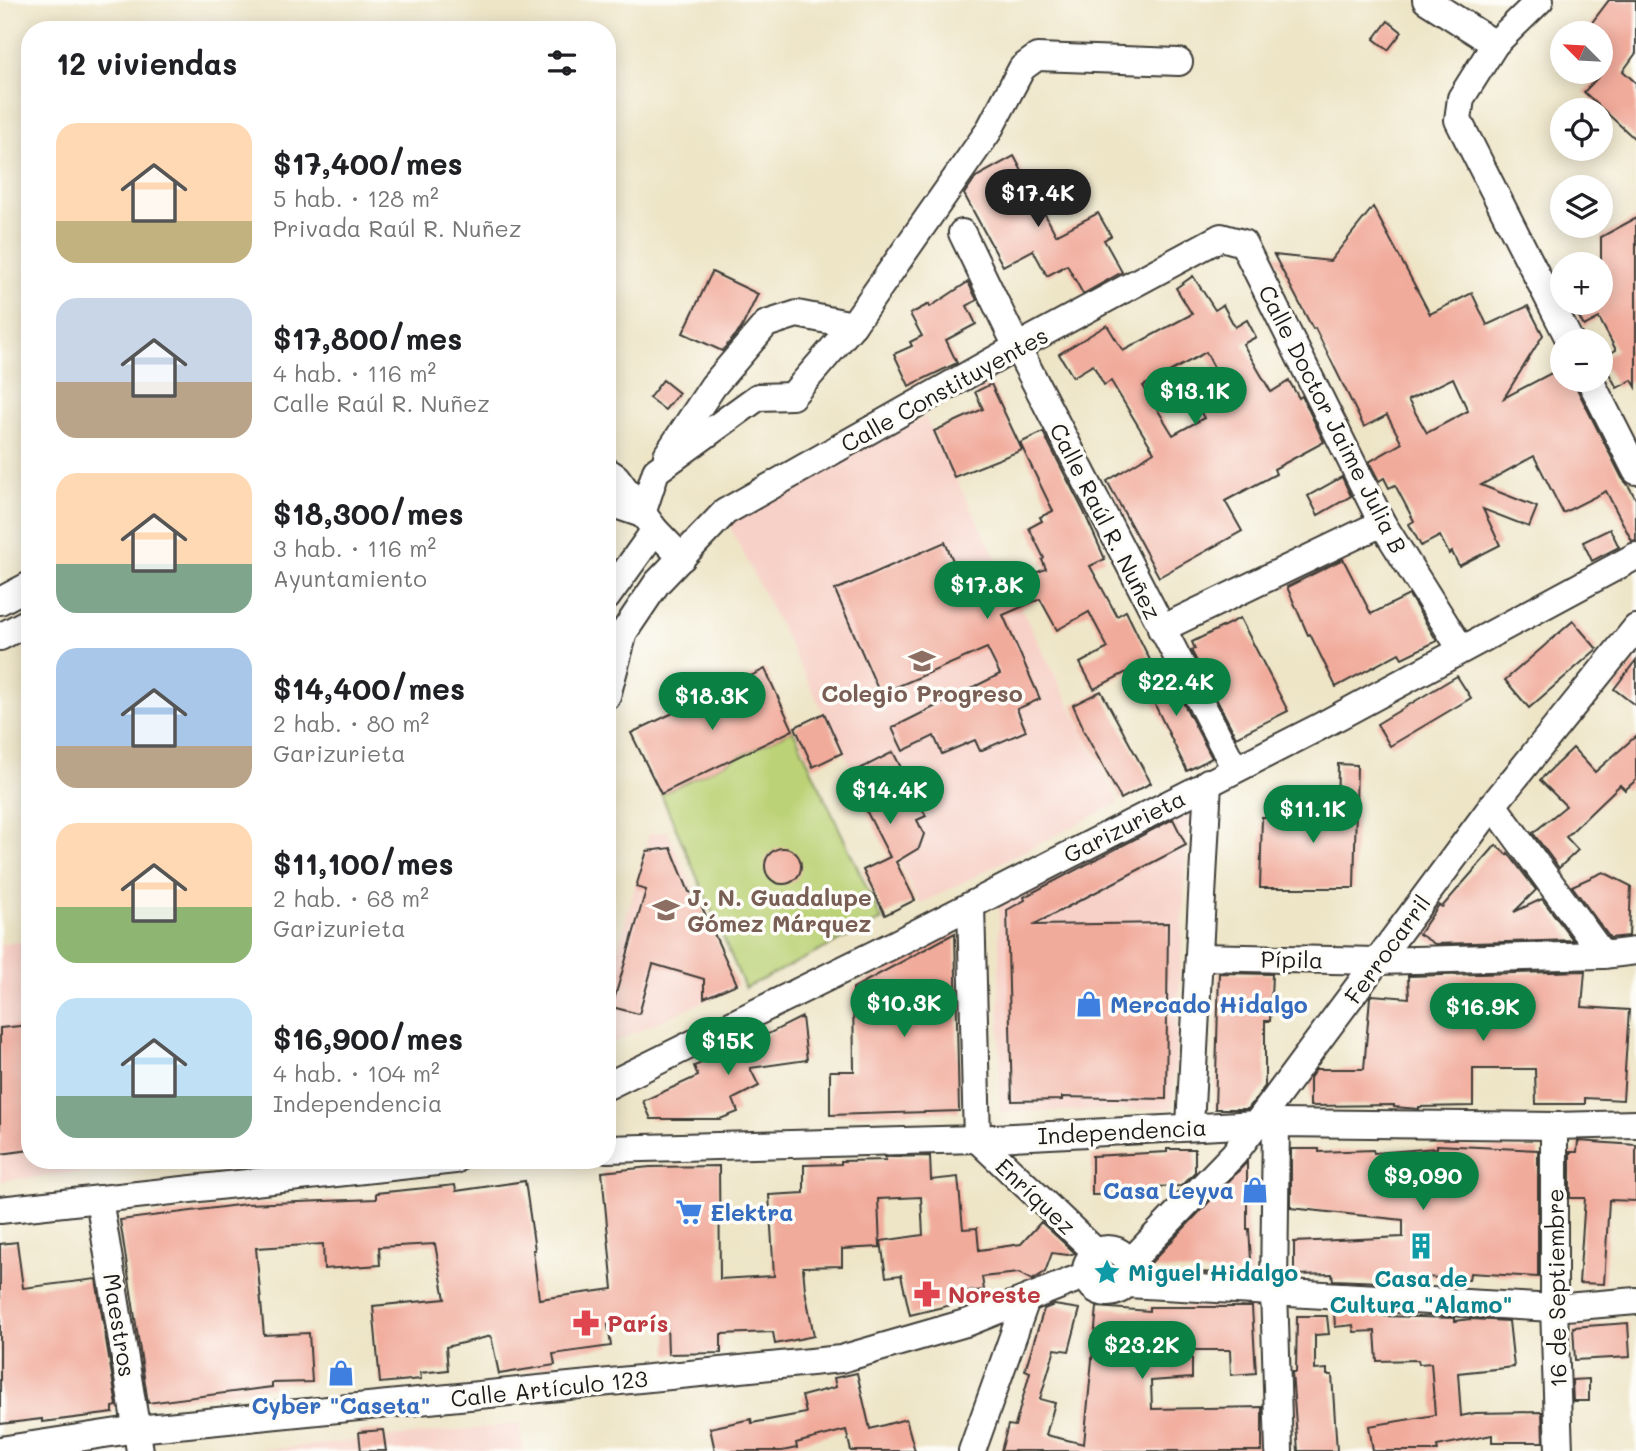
<!DOCTYPE html>
<html lang="es">
<head>
<meta charset="utf-8">
<style>
	:root { --surface:#fff; --page:#f6f6f6; --text:#202124; --muted:#757577; --accent:#0b8043 }
	body { margin:0; font-family:Mali,sans-serif; background:var(--page); color:var(--text); height:100vh; display:flex; flex-direction:column; font-size:26px; white-space:nowrap }
	* { box-sizing:border-box; margin:0 }
	p { font-size:23px; color:var(--muted) }
	.icon { flex:none; width:38px; height:38px; fill:none; stroke:currentColor; stroke-width:2; stroke-linecap:round; stroke-linejoin:round }
	.map { position:relative; flex:1; overflow:hidden }
	.details { position:absolute; left:21px; top:21px; width:595px; height:1148px; display:flex; flex-direction:column; background:var(--surface); border-radius:28px; box-shadow:0 4px 18px #0003 }
	.details>* { flex:none }
	.needle { width:46px; rotate:294deg }
	.controls { position:absolute; left:1550px; top:21px; display:grid; gap:14px }
	.controls a { display:grid; place-items:center; width:63px; height:63px; border-radius:50%; background:var(--surface); box-shadow:0 4px 18px #0003; font-size:35px }
	.price { position:absolute; translate:-50% -60px; padding:0 16px; border-radius:24px; background:var(--accent); color:#fff; font-size:23px; line-height:46px; filter:drop-shadow(0 2px 4px #0008) }
	.price::after { content:''; position:absolute; left:50%; top:42px; width:21px; height:16px; margin-left:-10px; background:inherit; clip-path:polygon(0 0,100% 0,50% 100%) }
	.price.active { background:#222; color:#fff }
	ul { padding:0; list-style:none }
	li { display:flex; align-items:center; gap:21px; height:175px; padding:0 35px }
	li span { display:grid; place-items:center; flex:none; width:196px; height:140px; border-radius:21px; color:#555 }
	li>.icon { margin-inline-start:auto }
	span .icon { width:84px; height:84px; fill:#fffc; stroke-width:1 }
	li b { font-size:30px }
	h2 { display:flex; justify-content:space-between; align-items:center; height:84px; padding:0 35px; font-size:30px }
	.map>svg:first-child { display:block }
	.built { fill:#f7d1c8 }
	.green { fill:#bbd276; stroke:#6c7749; stroke-width:2 }
	.building { fill:#f1ab9b; fill-rule:evenodd }
	.lines { fill:none; stroke-linecap:round; stroke-linejoin:round }
	.minor-casing { stroke:#3c3a36; stroke-width:30 }
	.minor { stroke:#fff; stroke-width:26 }
	.labels { text-anchor:middle; dominant-baseline:central; stroke-width:7; stroke-linejoin:round; paint-order:stroke }
	.street-label { font-size:23px; fill:#1c1c1c; stroke:#fdfcf7 }
	.education-label { font-size:23px; font-weight:bold; fill:#785e54; stroke:#fdfcf7 }
	.shop-label { font-size:23px; font-weight:bold; fill:#366cbe; stroke:#fdfcf7; text-anchor:start }
	.culture-label { font-size:23px; font-weight:bold; fill:#0d838f; stroke:#fdfcf7; text-anchor:start }
	.health-label { font-size:23px; font-weight:bold; fill:#be3a42; stroke:#fdfcf7; text-anchor:start }
</style>
</head>
<body>
<div class="map">
<svg width="1636" height="1451" viewBox="0 0 1636 1451">
	<rect width="100%" height="100%" fill="#fdfcf7"/>
	<filter id="ink" filterUnits="userSpaceOnUse"><feTurbulence type="fractalNoise" baseFrequency=".0143" numOctaves="2"/><feDisplacementMap in="SourceGraphic" scale="14" xChannelSelector="R" yChannelSelector="G"/><feConvolveMatrix kernelMatrix="1 2 1 2 8 2 1 2 1" color-interpolation-filters="sRGB"/></filter>
	<filter id="wash" filterUnits="userSpaceOnUse"><feTurbulence type="fractalNoise" baseFrequency=".00686" numOctaves="4" result="noise"/><feDisplacementMap in="SourceGraphic" scale="28" xChannelSelector="R" yChannelSelector="G"/><feGaussianBlur stdDeviation="1.57" result="paint"/><feColorMatrix in="noise" values="0 0 0 0 0 0 0 0 0 0 0 0 0 0 0 0 0 1.4 0 .05"/><feComposite in="paint" operator="in"/></filter>
	<g filter="url(#wash)">
		<rect width="100%" height="100%" fill="#eee5c7"/>
		<!-- built -->
		<g class="built">
			<polygon points="925,417 1119,803 920,904 726,519"/>
			<polygon points="1189,806 1173,1109 1000,1112 999,900"/>
			<polygon points="667,831 738,986 607,1045 607,989 649,834"/>
			<polygon points="30,941 30,1160 190,1161 0,1181 0,944"/>
			<polygon points="519,1424 524,1451 255,1451"/>
		</g>
		<!-- green -->
		<polygon class="green" points="793,730 882,920 745,988 661,794"/>
		<g id="blocks">
			<!-- building -->
			<g class="building">
				<polygon points="1609,0 1636,0 1636,53 1623,71 1636,83 1636,140 1584,92 1601,74 1601,33 1584,33"/>
				<polygon points="1388,21 1402,32 1388,50 1374,39"/>
				<polygon points="1014,156 1056,235 1098,213 1111,236 1104,240 1122,272 1083,294 1067,265 1047,276 1033,250 1003,266 964,194 976,177"/>
				<path d="M1373,207L1430,314L1472,293L1487,325L1528,306L1543,335L1504,398L1563,367V380H1574L1576,387L1622,478L1628,485L1636,499V540L1632,541L1606,491L1563,513L1534,456L1481,485L1537,507L1529,527L1483,509L1500,545L1459,566L1452,552L1449,554L1440,536L1421,546L1409,524L1414,521L1395,485L1389,488L1384,478L1379,481L1369,462L1402,443L1387,415L1364,427L1315,328L1313,329L1274,255L1330,261ZM1453,378L1468,411L1427,433L1408,400Z"/>
				<polygon points="1636,218 1636,387 1632,380 1617,388 1601,359 1616,350 1599,318 1584,326 1571,303 1601,303 1601,237"/>
				<polygon points="712,272 758,294 741,329 722,351 683,333"/>
				<path d="M1193,276L1215,310L1223,305L1235,327L1247,320L1256,337L1243,344L1271,392L1289,381L1299,398L1302,396L1324,442L1274,469L1276,474L1225,501L1242,531L1159,577L1107,481L1154,452L1111,381L1104,385L1093,365L1073,377L1059,354L1107,325L1123,351L1192,314L1176,288ZM1206,352L1222,383L1194,400L1204,418L1173,435L1143,386Z"/>
				<polygon points="968,282 977,300 967,306 976,324 946,340 957,363 909,386 894,354 912,346 910,342 922,336 910,314 929,304 930,307"/>
				<polygon points="663,380 679,393 665,410 649,398"/>
				<polygon points="991,384 1022,450 954,477 934,431 983,409 975,392"/>
				<polygon points="1043,432 1084,512 1105,559 1090,566 1117,616 1126,611 1150,660 1094,689 1080,663 1108,648 1089,612 1057,630 1040,599 1003,615 1040,699 1017,709 1026,731 980,751 975,740 942,754 934,736 903,751 892,728 1000,674 987,648 880,694 835,590 945,542 969,598 1046,569 1042,560 1044,558 1029,528 1042,521 1040,517 1053,511 1020,443"/>
				<polygon points="1342,477 1351,496 1318,515 1308,496"/>
				<polygon points="1610,529 1619,547 1592,561 1583,542"/>
				<polygon points="1343,559 1371,614 1409,595 1437,641 1402,658 1399,653 1336,687 1310,634 1308,635 1287,587"/>
				<polygon points="1240,618 1288,711 1236,737 1191,650 1195,649 1192,642"/>
				<polygon points="1573,621 1597,649 1529,708 1505,680"/>
				<polygon points="1636,660 1636,706 1614,689"/>
				<polygon points="1163,664 1212,758 1187,771 1141,676"/>
				<polygon points="765,669 793,730 661,794 631,733"/>
				<polygon points="1457,676 1471,698 1390,746 1377,724"/>
				<polygon points="1101,691 1151,783 1121,799 1082,728 1083,727 1073,705"/>
				<polygon points="824,713 842,753 813,767 795,727"/>
				<polygon points="1636,736 1636,780 1625,790 1620,785 1566,837 1578,850 1559,868 1533,833 1566,806 1540,780 1573,748 1595,772"/>
				<polygon points="893,752 926,816 917,820 924,834 919,848 896,862 915,900 885,915 863,870 890,857 848,775"/>
				<polygon points="1338,764 1357,765 1354,888 1260,888 1262,817 1337,817"/>
				<polygon points="1173,819 1186,845 1033,925 1168,923 1166,1099 1062,1097 1062,1100 1012,1101 1007,910 1025,900 1024,897"/>
				<polygon points="1496,845 1507,855 1508,853 1536,890 1514,912 1542,899 1573,940 1435,944 1419,934 1439,905 1442,907"/>
				<circle cx="783" cy="866" r="18"/>
				<polygon points="671,848 689,892 696,894 737,984 704,998 704,979 653,964 639,1014 612,1007 646,890 636,887 647,851"/>
				<polygon points="1603,872 1631,886 1629,936 1610,938 1572,886"/>
				<polygon points="955,933 959,1111 830,1115 830,1071 854,1071 853,988"/>
				<polygon points="1585,971 1582,1007 1629,1010 1623,1100 1585,1098 1585,1104 1536,1104 1535,1069 1473,1069 1473,1106 1419,1107 1419,1109 1394,1107 1394,1105 1310,1106 1310,1078 1316,1069 1364,1069 1370,997 1372,995 1409,998 1408,976"/>
				<polygon points="1219,973 1272,974 1270,1021 1265,1021 1265,1086 1248,1109 1215,1109"/>
				<polygon points="802,1017 807,1060 750,1068 759,1086 733,1099 738,1112 720,1119 651,1119 643,1101 698,1076 694,1066 740,1048"/>
				<polygon points="30,1025 30,1150 0,1154 0,1028"/>
				<polygon points="1578,1141 1636,1145 1636,1201 1609,1200 1604,1284 1579,1283 1585,1198 1570,1198 1570,1152 1577,1152"/>
				<polygon points="1437,1145 1538,1150 1538,1277 1470,1273 1469,1280 1380,1274 1381,1282 1333,1280 1332,1274 1294,1275 1294,1242 1403,1237 1403,1220 1291,1208 1291,1149 1319,1149 1319,1152 1373,1150 1374,1153 1437,1148"/>
				<polygon points="1167,1149 1195,1149 1195,1172 1181,1186 1153,1187 1153,1194 1092,1195 1092,1156 1167,1152"/>
				<polygon points="930,1156 931,1180 958,1177 963,1229 977,1228 979,1250 1021,1244 1041,1222 1075,1253 1068,1255 1052,1253 1045,1272 1032,1280 1019,1273 982,1277 984,1290 949,1294 951,1305 910,1315 901,1275 886,1277 881,1241 923,1235 921,1197 878,1199 880,1247 842,1249 842,1266 803,1267 805,1290 814,1336 775,1344 773,1332 721,1334 721,1353 668,1354 667,1323 660,1323 660,1319 608,1325 611,1346 553,1354 555,1365 499,1374 491,1336 446,1347 448,1370 420,1373 421,1379 380,1383 373,1306 445,1299 435,1244 379,1247 380,1265 324,1269 323,1244 256,1248 264,1335 309,1333 312,1382 272,1383 272,1387 148,1403 120,1220 246,1204 376,1199 376,1193 455,1185 456,1191 525,1181 535,1250 533,1250 539,1299 613,1289 602,1172 650,1167 719,1166 720,1279 774,1276 769,1195 804,1193 804,1165 841,1164 841,1161 886,1160 885,1157"/>
				<polygon points="1247,1162 1247,1229 1249,1229 1252,1275 1145,1269"/>
				<polygon points="17,1242 23,1288 96,1279 117,1406 113,1407 113,1413 42,1422 42,1419 0,1424 0,1244"/>
				<polygon points="1054,1305 1080,1309 1069,1351 1055,1349 1040,1399 1055,1403 1046,1435 1084,1444 1097,1307 1149,1311 1149,1307 1252,1307 1256,1373 1231,1375 1230,1350 1192,1350 1192,1378 1151,1381 1152,1409 1262,1407 1262,1451 1001,1451 1008,1425 1015,1426 1030,1372 1025,1370 1044,1309"/>
				<polygon points="1334,1311 1382,1314 1382,1316 1455,1318 1455,1321 1470,1319 1509,1321 1514,1367 1458,1373 1461,1416 1475,1413 1542,1412 1543,1442 1492,1442 1492,1435 1437,1446 1438,1451 1373,1451 1369,1426 1435,1415 1431,1363 1419,1364 1418,1360 1377,1361 1375,1331 1354,1332 1353,1325 1335,1327"/>
				<polygon points="1297,1316 1327,1316 1329,1334 1315,1335 1315,1370 1327,1369 1327,1375 1332,1375 1337,1451 1298,1451 1292,1372 1296,1372"/>
				<polygon points="1628,1323 1630,1357 1575,1360 1573,1327"/>
				<polygon points="857,1373 870,1429 906,1419 915,1451 851,1451 846,1430 796,1443 797,1448 782,1451 715,1451 710,1428 751,1419 752,1423 806,1413 802,1396 836,1387 834,1378"/>
				<polygon points="1589,1379 1589,1401 1573,1401 1572,1380"/>
				<polygon points="383,1430 386,1451 361,1451 359,1432"/>
			</g>
		</g>
	</g>
	<g filter="url(#ink)">
		<use href="#blocks" fill-opacity="0" stroke="#3c3a36" stroke-width="2"/>
		<g class="lines">
			<!-- minor casing -->
			<g class="minor-casing">
				<g id="minor">
					<polyline points="1426,0 1495,44"/>
					<polyline points="1540,0 1495,44 1461,98 1458,120 1570,341"/>
					<polyline points="962,233 1017,347 1235,769"/>
					<polyline points="1590,380 1636,471"/>
					<polyline points="667,455 713,386 766,324 797,314 853,325"/>
					<polyline points="607,471 616,477 655,530 682,558"/>
					<polyline points="607,502 642,514"/>
					<polyline points="642,514 656,471 758,397 792,396 853,325 988,132 1022,68 1037,57 1179,62"/>
					<polyline points="607,597 655,530"/>
					<polyline points="0,601 30,585"/>
					<polyline points="1161,629 1382,523"/>
					<polyline points="0,637 30,621"/>
					<polyline points="607,696 624,632 657,583 725,512 1017,347 1221,237 1243,243 1382,523 1461,649"/>
					<polyline points="1493,805 1603,955"/>
					<polyline points="971,905 977,1139 1096,1252"/>
					<polyline points="1199,957 1378,961 1603,955 1636,951"/>
					<polyline points="607,1086 895,944 1319,727 1636,556"/>
					<polyline points="1276,1123 1274,1290 1279,1451"/>
					<polyline points="1190,1126 1208,782"/>
					<polyline points="1554,1126 1554,1308 1559,1451"/>
					<polyline points="607,1149 977,1139 1276,1123 1554,1126 1636,1124"/>
					<polyline points="99,1199 140,1451"/>
					<polyline points="0,1210 455,1160"/>
					<circle cx="1108" cy="1271" r="22"/>
					<polyline points="1129,1263 1234,1154 1493,805 1636,628"/>
					<polyline points="1127,1284 1554,1308 1636,1301"/>
					<polyline points="0,1450 137,1429 841,1359 969,1322 1086,1275"/>
					<polyline points="972,1451 1026,1300"/>
				</g>
			</g>
			<!-- minor -->
			<use href="#minor" class="minor"/>
		</g>
	</g>
	<!-- icons -->
	<defs>
		<g id="school-bare" transform="scale(2.1)"><path d="M0-5L7-2L0 1L-7-2ZM-4 1L0 2.5L4 1V4Q0 6-4 4Z" fill="#8d6e63" stroke="#fdfcf7" stroke-width="2.5" paint-order="stroke"/></g>
		<g id="shop-bare" transform="scale(2.1)"><path d="M-5-2.5h2.3a2.7 3.5 0 0 1 5.4 0H5L5.5 6h-11ZM-1.5-2.5h3a1.5 2.3 0 0 0-3 0Z" fill="#3f7fe0" stroke="#fdfcf7" stroke-width="2.5" paint-order="stroke"/></g>
		<g id="supermarket-bare" transform="scale(2.1)"><path d="M-6-5.5h2.5l.6 2H6L4.5 2H-2.5L-4.4-4H-6ZM-1.5 3.2a1.3 1.3 0 1 0 .1 0ZM3 3.2a1.3 1.3 0 1 0 .1 0Z" fill="#3f7fe0" stroke="#fdfcf7" stroke-width="2.5" paint-order="stroke"/></g>
		<g id="building-bare" transform="scale(2.1)"><path d="M-4-6H4V6H1V3H-1V6H-4ZM-2.5-4.3h1.7v1.8h-1.7ZM.8-4.3h1.7v1.8H.8ZM-2.5-1h1.7V.8h-1.7ZM.8-1h1.7V.8H.8Z" fill="#0f9aa8" stroke="#fdfcf7" stroke-width="2.5" paint-order="stroke"/></g>
		<g id="sight-bare" transform="scale(2.1)"><path d="M0-6L1.8-2.2L6-1.7L2.9 1.2L3.7 5.4L0 3.3L-3.7 5.4L-2.9 1.2L-6-1.7L-1.8-2.2Z" fill="#0f9aa8" stroke="#fdfcf7" stroke-width="2.5" paint-order="stroke"/></g>
		<g id="pharmacy-bare" transform="scale(2.1)"><path d="M-2-6h4v4h4v4h-4v4h-4v-4h-4v-4h4Z" fill="#e0444e" stroke="#fdfcf7" stroke-width="2.5" paint-order="stroke"/></g>
	</defs>
	<g fill-rule="evenodd">
		<use href="#school-bare" x="922" y="661"/>
		<use href="#school-bare" x="666" y="910"/>
		<use href="#shop-bare" x="1089" y="1004"/>
		<use href="#shop-bare" x="1255" y="1190"/>
		<use href="#supermarket-bare" x="689" y="1212"/>
		<use href="#building-bare" x="1421" y="1246"/>
		<use href="#sight-bare" x="1107" y="1272"/>
		<use href="#pharmacy-bare" x="927" y="1294"/>
		<use href="#pharmacy-bare" x="586" y="1323"/>
		<use href="#shop-bare" x="341" y="1373"/>
	</g>
	<g class="labels">
		<!-- street labels -->
		<g class="street-label">
			<text transform="translate(944 389) rotate(-29)">Calle Constituyentes</text>
			<text transform="translate(1333 419) rotate(63)">Calle Doctor Jaime Julia B</text>
			<text transform="translate(1106 521) rotate(63)">Calle Raúl R. Nuñez</text>
			<text transform="translate(1124 826) rotate(-27)">Garizurieta</text>
			<text transform="translate(1387 949) rotate(-54)">Ferrocarril</text>
			<text transform="translate(1292 959) rotate(1)">Pípila</text>
			<text transform="translate(1122 1131) rotate(-3)">Independencia</text>
			<text transform="translate(1036 1196) rotate(43)">Enríquez</text>
			<text transform="translate(1556 1288) rotate(-91)">16 de Septiembre</text>
			<text transform="translate(120 1325) rotate(81)">Maestros</text>
			<text transform="translate(549 1388) rotate(-6)">Calle Artículo 123</text>
		</g>
		<!-- education labels -->
		<g class="education-label">
			<text x="922" y="693">Colegio Progreso</text>
			<text x="687" y="897" text-anchor="start">J. N. Guadalupe<tspan x="687" dy="26">Gómez Márquez</tspan></text>
		</g>
		<!-- shop labels -->
		<g class="shop-label">
			<text x="1110" y="1004">Mercado Hidalgo</text>
			<text x="1234" y="1190" text-anchor="end">Casa Leyva</text>
			<text x="710" y="1212">Elektra</text>
			<text x="341" y="1405" text-anchor="middle">Cyber "Caseta"</text>
		</g>
		<!-- culture labels -->
		<g class="culture-label">
			<text x="1128" y="1272">Miguel Hidalgo</text>
			<text x="1421" y="1278" text-anchor="middle">Casa de<tspan x="1421" dy="26">Cultura "Alamo"</tspan></text>
		</g>
		<!-- health labels -->
		<g class="health-label">
			<text x="948" y="1294">Noreste</text>
			<text x="607" y="1323">París</text>
		</g>
	</g>
</svg>
<div class="controls">
<a><svg class="needle" viewBox="-14 -14 28 28"><path d="M0-13l5 13h-10z" fill="#e53935"/><path d="M0 13l5-13h-10z" fill="#757577"/></svg></a>
<a><svg class="icon" aria-label="locate" viewBox="0 0 24 24"><circle cx="12" cy="12" r="6"/><path d="M12 2v4M12 18v4M2 12h4M18 12h4"/></svg></a>
<a><svg class="icon" aria-label="layers" viewBox="0 0 24 24"><path d="M12 4l9 5-9 5-9-5zM3 14l9 5 9-5"/></svg></a>
<a>+</a>
<a>−</a>
</div>
<b class="price active" style="left:1038px;top:229px">$17.4K</b>
<b class="price" style="left:1195px;top:427px">$13.1K</b>
<b class="price" style="left:987px;top:621px">$17.8K</b>
<b class="price" style="left:1176px;top:718px">$22.4K</b>
<b class="price" style="left:712px;top:732px">$18.3K</b>
<b class="price" style="left:890px;top:826px">$14.4K</b>
<b class="price" style="left:1313px;top:845px">$11.1K</b>
<b class="price" style="left:904px;top:1039px">$10.3K</b>
<b class="price" style="left:1483px;top:1043px">$16.9K</b>
<b class="price" style="left:728px;top:1077px">$15K</b>
<b class="price" style="left:1423px;top:1212px">$9,090</b>
<b class="price" style="left:1142px;top:1381px">$23.2K</b>
<section class="details">
<h2>12 viviendas<svg class="icon" aria-label="filters" viewBox="0 0 24 24"><path d="M4 7h16M4 17h16"/><circle cx="9" cy="7" r="2"/><circle cx="15" cy="17" r="2"/></svg></h2>
<ul>
<li><span style="background:linear-gradient(#ffd9b3 70%,#c2b280 0)"><svg class="icon" aria-label="home" viewBox="0 0 24 24"><path d="M3 11l9-7 9 7M6 9v11h12V9"/></svg></span><div><b>$17,400/mes</b><p>5 hab. · 128 m²</p><p>Privada Raúl R. Nuñez</p></div></li>
<li><span style="background:linear-gradient(#c9d6e8 60%,#b9a48a 0)"><svg class="icon" aria-label="home" viewBox="0 0 24 24"><path d="M3 11l9-7 9 7M6 9v11h12V9"/></svg></span><div><b>$17,800/mes</b><p>4 hab. · 116 m²</p><p>Calle Raúl R. Nuñez</p></div></li>
<li><span style="background:linear-gradient(#ffd9b3 65%,#7fa58c 0)"><svg class="icon" aria-label="home" viewBox="0 0 24 24"><path d="M3 11l9-7 9 7M6 9v11h12V9"/></svg></span><div><b>$18,300/mes</b><p>3 hab. · 116 m²</p><p>Ayuntamiento</p></div></li>
<li><span style="background:linear-gradient(#a9c7e8 70%,#b9a48a 0)"><svg class="icon" aria-label="home" viewBox="0 0 24 24"><path d="M3 11l9-7 9 7M6 9v11h12V9"/></svg></span><div><b>$14,400/mes</b><p>2 hab. · 80 m²</p><p>Garizurieta</p></div></li>
<li><span style="background:linear-gradient(#ffd9b3 60%,#8fb573 0)"><svg class="icon" aria-label="home" viewBox="0 0 24 24"><path d="M3 11l9-7 9 7M6 9v11h12V9"/></svg></span><div><b>$11,100/mes</b><p>2 hab. · 68 m²</p><p>Garizurieta</p></div></li>
<li><span style="background:linear-gradient(#bfe0f5 70%,#7fa58c 0)"><svg class="icon" aria-label="home" viewBox="0 0 24 24"><path d="M3 11l9-7 9 7M6 9v11h12V9"/></svg></span><div><b>$16,900/mes</b><p>4 hab. · 104 m²</p><p>Independencia</p></div></li>
</ul>
</section>
</div>
</body>
</html>
